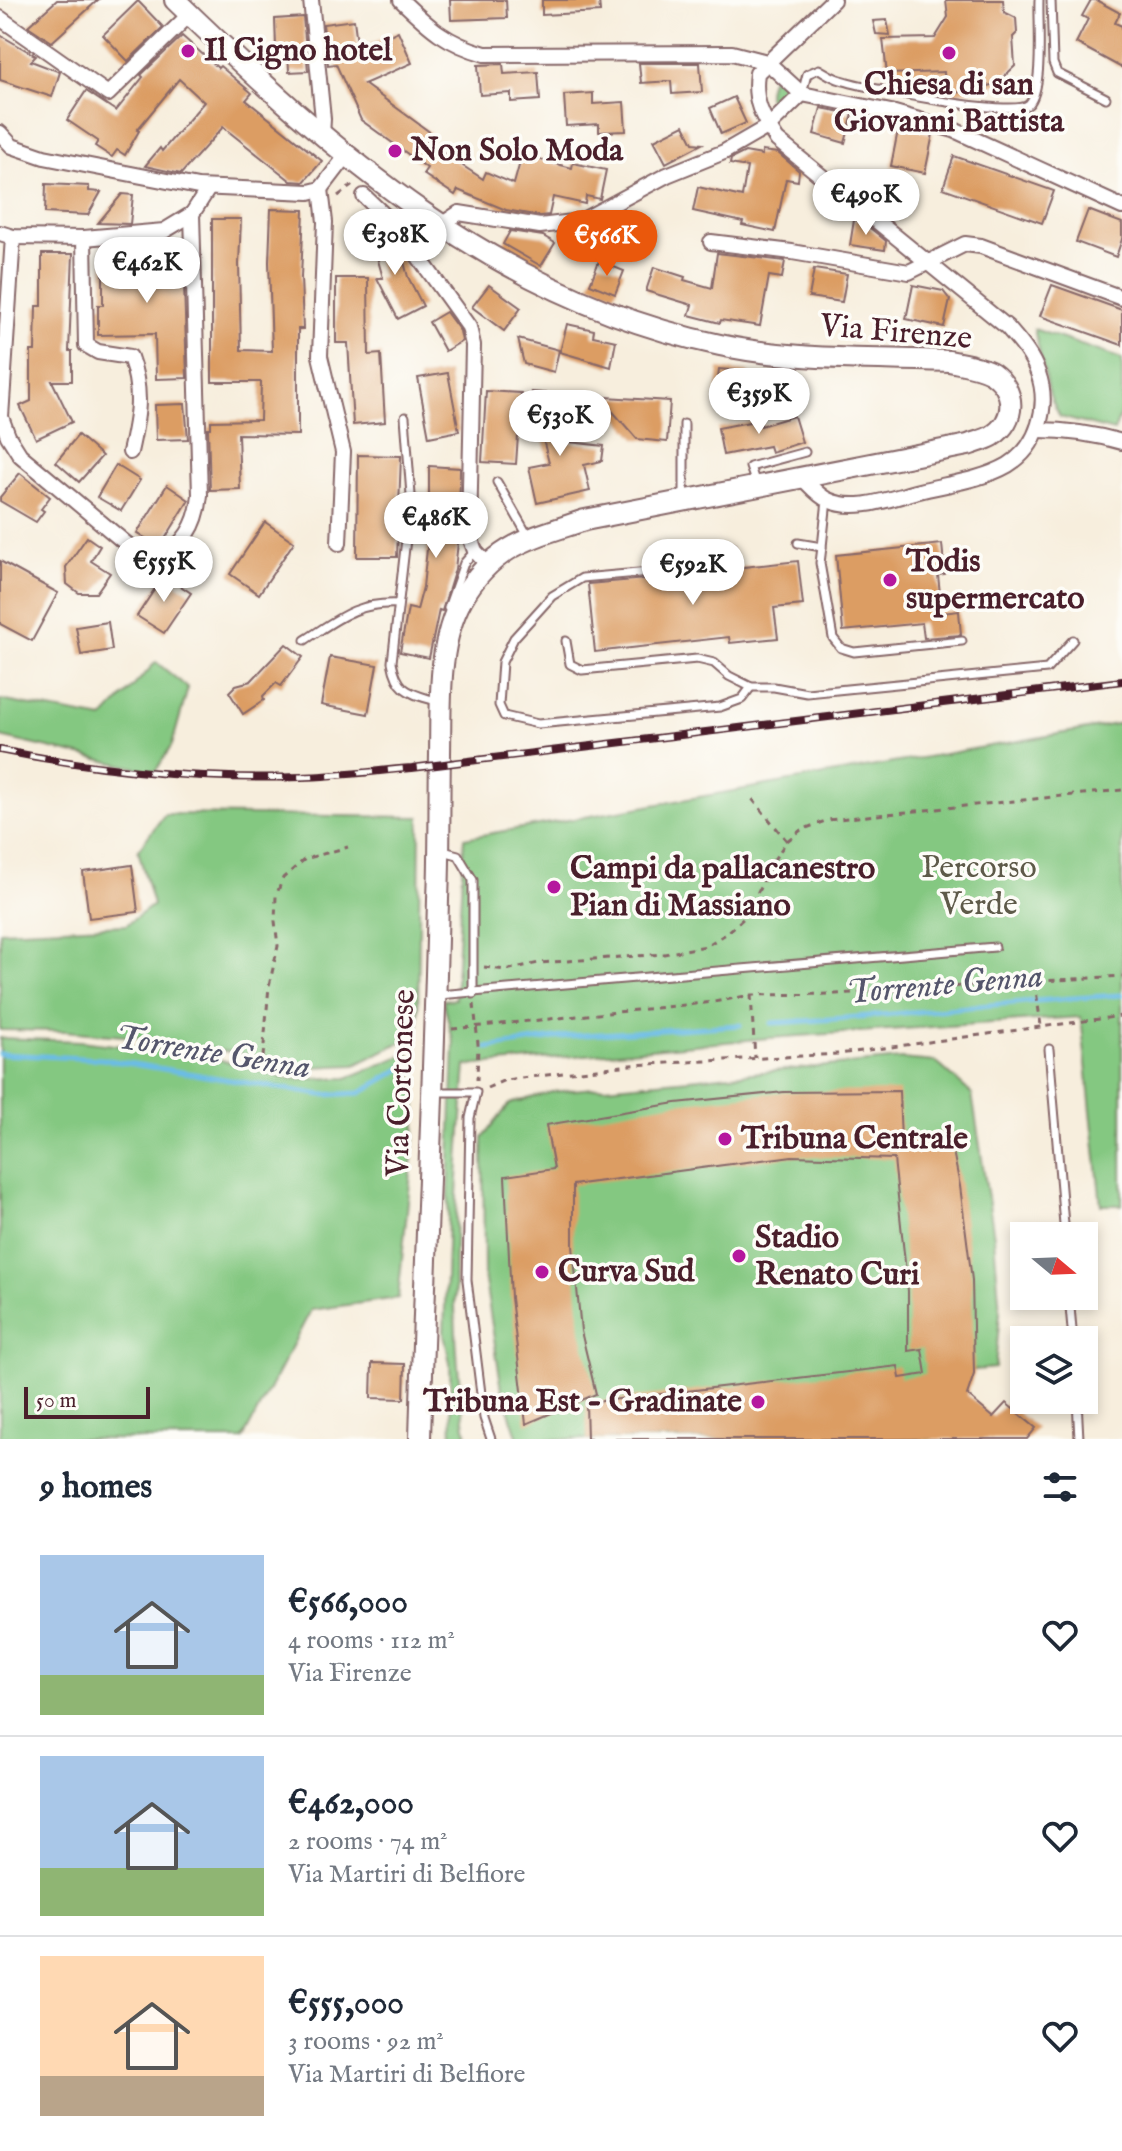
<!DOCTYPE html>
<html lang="en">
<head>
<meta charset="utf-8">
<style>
	:root { --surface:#fff; --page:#f6f6f7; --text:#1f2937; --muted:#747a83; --line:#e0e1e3; --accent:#ea580c }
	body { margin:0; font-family:"IM FELL English",serif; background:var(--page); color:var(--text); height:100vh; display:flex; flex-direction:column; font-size:30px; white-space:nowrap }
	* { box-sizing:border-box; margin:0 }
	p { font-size:26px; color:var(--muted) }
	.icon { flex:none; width:44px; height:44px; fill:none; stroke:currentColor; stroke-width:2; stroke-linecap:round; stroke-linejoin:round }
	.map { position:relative; height:1439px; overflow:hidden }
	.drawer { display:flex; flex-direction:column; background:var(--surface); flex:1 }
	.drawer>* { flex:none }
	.needle { width:52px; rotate:109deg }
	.buttons { position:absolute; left:1010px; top:1222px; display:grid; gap:16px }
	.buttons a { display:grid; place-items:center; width:88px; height:88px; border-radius:0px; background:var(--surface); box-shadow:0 4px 12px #0003; font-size:40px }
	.scale { position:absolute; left:24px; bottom:20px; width:126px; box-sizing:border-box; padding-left:8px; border:4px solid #4a1f2b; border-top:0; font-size:22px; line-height:28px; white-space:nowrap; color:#4a1f2b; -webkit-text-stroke:6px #fdfcf7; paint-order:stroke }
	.price { position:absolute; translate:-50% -68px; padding:0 18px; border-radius:28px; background:#fff; color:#222; font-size:26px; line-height:52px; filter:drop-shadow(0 2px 4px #0008) }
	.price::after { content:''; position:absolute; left:50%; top:48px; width:24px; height:18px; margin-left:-12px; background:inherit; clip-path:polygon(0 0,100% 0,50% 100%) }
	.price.active { background:var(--accent); color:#fff }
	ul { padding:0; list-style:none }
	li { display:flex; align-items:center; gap:24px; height:200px; padding:0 40px }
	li+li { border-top:2px solid var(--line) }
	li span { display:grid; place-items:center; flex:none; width:224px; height:160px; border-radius:0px; color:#555 }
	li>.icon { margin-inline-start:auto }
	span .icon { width:96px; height:96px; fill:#fffc; stroke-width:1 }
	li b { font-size:34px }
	h2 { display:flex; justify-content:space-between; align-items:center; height:96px; padding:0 40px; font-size:34px }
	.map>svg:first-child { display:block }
	.green { fill:#84c881; stroke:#677456; stroke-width:2 }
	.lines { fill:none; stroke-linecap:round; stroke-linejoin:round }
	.stream { stroke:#6abce6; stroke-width:5 }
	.building { fill:#dc9d64 }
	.lane-casing { stroke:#876769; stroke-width:11 }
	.street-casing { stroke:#876769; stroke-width:18 }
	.secondary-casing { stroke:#876769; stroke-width:24 }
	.path { stroke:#876769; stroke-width:3; stroke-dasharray:6 6; stroke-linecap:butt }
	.lane { stroke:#fff; stroke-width:7 }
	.street { stroke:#fff; stroke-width:14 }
	.secondary { stroke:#fff; stroke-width:20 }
	.rail-casing { stroke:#4a1f2b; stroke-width:8 }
	.rail { stroke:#fdfcf7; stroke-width:5; stroke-dasharray:15; stroke-linecap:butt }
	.poi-dot { fill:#b5179e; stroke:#fdfcf7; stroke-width:3 }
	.labels { text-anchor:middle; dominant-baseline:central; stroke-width:7; stroke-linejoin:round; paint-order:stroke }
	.poi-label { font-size:32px; font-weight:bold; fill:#4a1f2b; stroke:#fdfcf7; text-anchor:start }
	.street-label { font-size:32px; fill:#4a1f2b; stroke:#fdfcf7 }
	.park-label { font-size:32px; fill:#5e5a49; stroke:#fdfcf7 }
	.water-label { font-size:34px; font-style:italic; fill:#55566c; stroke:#fdfcf7 }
</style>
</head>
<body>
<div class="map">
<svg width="1122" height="1439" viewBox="0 0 1122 1439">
	<rect width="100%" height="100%" fill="#fdfcf7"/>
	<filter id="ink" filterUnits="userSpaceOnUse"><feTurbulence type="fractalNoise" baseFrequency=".0125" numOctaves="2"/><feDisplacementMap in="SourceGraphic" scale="16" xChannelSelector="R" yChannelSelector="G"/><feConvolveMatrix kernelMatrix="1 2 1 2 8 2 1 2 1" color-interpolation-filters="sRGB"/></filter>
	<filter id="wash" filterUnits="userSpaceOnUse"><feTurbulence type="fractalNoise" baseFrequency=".006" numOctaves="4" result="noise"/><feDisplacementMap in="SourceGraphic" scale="32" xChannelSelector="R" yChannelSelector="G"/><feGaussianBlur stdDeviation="1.8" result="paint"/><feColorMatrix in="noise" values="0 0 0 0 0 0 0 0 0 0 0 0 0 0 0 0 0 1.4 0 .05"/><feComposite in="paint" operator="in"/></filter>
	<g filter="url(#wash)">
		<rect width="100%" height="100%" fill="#f7eedd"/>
		<!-- green -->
		<g class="green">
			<path d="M773,75L795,94L775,108C764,99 768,86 773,75Z"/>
			<polygon points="1034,329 1122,359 1122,409 1114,431 1060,417 1050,396"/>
			<polygon points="156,662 188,688 172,745 155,772 0,737 0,700 103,719"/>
			<path d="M1122,723V1205H1101L1081,1017L769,1038L466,1066C456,1190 446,1316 467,1439H452L450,1363L444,1334L454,1044L443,1000L455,999L464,838Z"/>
			<polygon points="165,814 420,817 418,1029 405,1040 355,1065 311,1067 263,1057 135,1037 65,1031 0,1030 0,931 126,925 153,905 138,850"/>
			<polygon points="0,1038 80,1041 207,1056 289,1079 347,1078 409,1053 417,1114 398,1298 311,1310 243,1439 0,1439"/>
			<polygon points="901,1059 936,1062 972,1094 994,1237 1000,1312 995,1368 945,1373 932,1439 518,1439 502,1390 484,1275 483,1137 510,1104 552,1092"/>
		</g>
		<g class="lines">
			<!-- stream -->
			<g class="stream">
				<path d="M772,1023C889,1017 1005,1001 1122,995"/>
				<polyline points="487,1048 569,1036 740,1025"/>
				<polyline points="0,1054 102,1059 322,1095 360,1093 411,1063"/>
			</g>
		</g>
		<g id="blocks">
			<!-- building -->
			<g class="building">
				<polygon points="57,0 98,0 52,42 28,26"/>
				<polygon points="450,0 506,0 507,18 451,20"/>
				<polygon points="542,0 599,0 600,12 542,15"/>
				<polygon points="946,0 1003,0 1004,12 1016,18 1017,33 1013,37 1015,66 996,84 956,93 945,89 944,72 887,74 883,39 935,38 948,17"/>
				<polygon points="1091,0 1096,0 1120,13 1115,23 1122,26 1122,68 1076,43 1088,19 1082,16"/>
				<polygon points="138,1 163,27 128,61 103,35"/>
				<polygon points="303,17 308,71 289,72 288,46 276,47 275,19"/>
				<polygon points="354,20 358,50 398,31 412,63 364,84 431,133 425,141 483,179 486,172 514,184 522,155 572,168 573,163 606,170 600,199 586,196 585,204 553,197 549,215 540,216 506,210 458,190 455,195 423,174 427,168 361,120 336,64 328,65 323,24"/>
				<polygon points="887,20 890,35 876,34 873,21"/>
				<polygon points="0,35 36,56 31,61 60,72 52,97 0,80"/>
				<polygon points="182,36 218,68 220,66 252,93 246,100 322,161 304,182 291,181 223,127 181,174 145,166 160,148 162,151 204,102 179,79 137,130 139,131 125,155 117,150 112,157 95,146 98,141 67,120 86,91 116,111 143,77 141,75"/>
				<polygon points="639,63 700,63 702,92 672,94 671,81 641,83"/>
				<polygon points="503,64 504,74 538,72 540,100 511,102 511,93 480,95 478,65"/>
				<polygon points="593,93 593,104 624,102 626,131 599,132 599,124 566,126 564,95"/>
				<polygon points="734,97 746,123 721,134 710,108"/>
				<polygon points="821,108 853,114 845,143 814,134"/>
				<polygon points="684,125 693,143 702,144 666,163 654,140"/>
				<polygon points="899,125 933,134 925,173 891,166"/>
				<polygon points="762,151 778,153 799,171 798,181 786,179 775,232 742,225 743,222 693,211 698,187 742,197 747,167 730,164 731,159 745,152 762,155"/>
				<polygon points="954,156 1054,191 1042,223 943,188"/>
				<polygon points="46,184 89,186 89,191 101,192 88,215 45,213"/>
				<polygon points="122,194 133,195 130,224 98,223"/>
				<polygon points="271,209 304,210 301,277 303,329 298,329 298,435 238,434 240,489 210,490 208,428 211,428 211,421 260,420 261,382 212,382 212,219 241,219 239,264 241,350 272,351 269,262"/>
				<polygon points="1088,210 1122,223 1122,239 1116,257 1076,242"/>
				<polygon points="854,220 860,220 886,241 885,250 850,245"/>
				<polygon points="510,231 543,236 555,243 541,266 503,244"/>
				<polygon points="389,233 400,247 408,277 423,306 398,319 377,278 383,278 372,239"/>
				<polygon points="103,250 141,250 141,255 183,254 187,378 156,379 155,334 98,335 98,305 103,305"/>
				<polygon points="717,253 785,261 782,278 769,276 760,326 721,320 720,323 689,315 692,305 646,291 654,267 685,277 684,280 712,288"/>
				<polygon points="42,254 73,254 69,351 72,351 72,381 52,381 72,422 36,439 20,406 31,401 31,351 35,351 36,306 42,306"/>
				<polygon points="599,261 624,271 615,294 590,284"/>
				<polygon points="814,269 847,274 842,302 809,297"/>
				<polygon points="336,278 368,278 369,355 381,354 385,422 353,425 348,343 336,343"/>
				<polygon points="489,285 521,308 504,331 472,307"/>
				<polygon points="913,285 943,291 950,300 944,327 906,319"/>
				<polygon points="1052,285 1122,310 1122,345 1040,316"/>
				<polygon points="446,312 460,331 462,341 445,351 429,322"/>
				<polygon points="567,324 594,330 593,336 616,341 611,367 560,352"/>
				<polygon points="518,339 559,350 554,372 524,364"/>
				<polygon points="719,369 750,372 749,382 758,383 756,402 716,398"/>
				<polygon points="448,373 459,431 429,437 418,378"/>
				<polygon points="486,391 521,393 516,464 482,462"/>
				<polygon points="531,392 554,394 552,440 604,446 602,461 584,465 590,491 537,503 529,467 549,463"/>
				<polygon points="589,396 670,401 667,442 637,439 607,405 606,415 588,413"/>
				<polygon points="185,404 188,439 156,440 155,405"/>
				<polygon points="794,416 802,442 771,452 769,446 723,455 718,428 760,420 761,426"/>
				<polygon points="78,435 102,456 79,482 56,462"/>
				<polygon points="358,455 401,456 397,557 357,557"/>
				<polygon points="116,465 140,480 121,511 97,497"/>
				<polygon points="429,466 460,468 459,534 455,569 442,611 439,610 429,658 400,652 408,608 417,610 423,587 429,530"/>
				<polygon points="20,473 50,497 41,509 44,511 36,522 0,501 0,497"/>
				<polygon points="167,485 189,500 160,547 137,533"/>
				<polygon points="265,522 294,542 259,594 230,574"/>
				<polygon points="87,537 100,546 91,561 110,573 96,593 79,593 67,584 66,567"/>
				<polygon points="942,544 945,574 938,575 942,613 959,611 961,635 924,638 922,623 843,631 836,555"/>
				<polygon points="0,561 58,593 32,641 0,624"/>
				<polygon points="798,561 803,605 774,608 778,638 730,643 729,637 595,652 588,584 692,575 693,581 727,578 726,569"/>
				<polygon points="164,575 191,593 164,633 137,616"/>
				<polygon points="108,622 112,650 81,655 76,627"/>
				<polygon points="286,644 303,657 281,686 276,683 263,696 264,700 243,714 229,692 236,685 251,681"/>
				<polygon points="330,657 377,665 368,714 321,705"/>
				<polygon points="132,865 138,912 89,918 83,872"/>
				<polygon points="899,1091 901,1141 949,1131 960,1186 972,1280 974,1374 967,1395 993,1417 1006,1403 1036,1428 1027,1439 587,1439 586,1403 898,1366 900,1378 926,1374 922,1349 908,1351 908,1291 894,1159 792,1156 573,1185 573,1246 581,1331 596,1394 526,1424 511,1298 505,1176 554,1169 546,1125 676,1103 784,1092"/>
				<polygon points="372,1363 405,1364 404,1399 371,1398"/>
			</g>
		</g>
	</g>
	<g filter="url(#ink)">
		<use href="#blocks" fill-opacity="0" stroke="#876769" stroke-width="2"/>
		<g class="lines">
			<!-- lane casing -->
			<g class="lane-casing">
				<g id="lane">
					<polyline points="1051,0 1053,63 1057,73 1106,98"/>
					<path d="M802,94L807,74L819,69C826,73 833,78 841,80C865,88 1015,119 1029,104C1044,89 1038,22 1039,0"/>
					<path d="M405,417L411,495L392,662C398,694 411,693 439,702"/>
					<polyline points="497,482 528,536"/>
					<polyline points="756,484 750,467 805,452"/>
					<polyline points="684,497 684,424"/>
					<polyline points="798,543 822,547 827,500"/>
					<polyline points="732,546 706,567 582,578 552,596 514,638 502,662 499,705 504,716 538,724 720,707 742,699 751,687"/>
					<polyline points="822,547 820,563 833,638 841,648 854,652 962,641"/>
					<polyline points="448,608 464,563 475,551"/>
					<path d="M305,640C338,619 357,602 398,604"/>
					<polyline points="566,641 570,664 582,670 697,659 714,663 729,676 751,687 774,687 807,693 1047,669 1073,640"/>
					<polyline points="443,851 458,855 473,880 473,994"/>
					<polyline points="439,995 995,947"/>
					<polyline points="1049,1049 1065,1236"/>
					<polyline points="434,1092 476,1092 470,1118 467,1280 484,1418 491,1439"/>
					<polyline points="1069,1296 1073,1340"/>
					<polyline points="1077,1400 1079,1439"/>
				</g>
			</g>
			<!-- street casing -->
			<g class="street-casing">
				<g id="street">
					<polyline points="311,0 323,119 322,135"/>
					<path d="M401,0C430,28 446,43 485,54L732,53L767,62L802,94L891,112L954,130L1122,207"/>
					<polyline points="0,18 108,94 190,14"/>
					<polyline points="0,133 12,146 44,157 198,187 309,192 321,189"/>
					<polyline points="321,189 325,222 320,356 343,452 339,543"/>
					<polyline points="321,189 347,155"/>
					<polyline points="364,196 398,228 469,327 473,345 469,534 475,551 487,564"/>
					<polyline points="441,225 459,213 540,226 581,221 667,175 724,152 769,126 802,94"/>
					<polyline points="0,233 13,237 84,238 164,231 192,214 208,189"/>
					<path d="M13,237L1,417L8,436L20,455L147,561L159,562C184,542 197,528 200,495L192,214"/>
					<path d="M84,238L86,345L98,352L130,357C143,392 138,417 130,452"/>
					<polyline points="711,242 792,252 909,272 965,244 981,246 1122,298"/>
					<path d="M1038,430C1068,430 1094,434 1122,442"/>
					<path d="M800,476C808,483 818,496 828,500C856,513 891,498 919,491C947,484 982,480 1008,465C1038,447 1050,406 1038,373C1032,355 1019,341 1007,327L777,140C762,117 753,101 757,73L833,0"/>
				</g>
			</g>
			<!-- secondary casing -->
			<g class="secondary-casing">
				<path id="secondary" d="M175,0C333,153 498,299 720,345C795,361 873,358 949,361C963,364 980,366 992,373C1016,390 1017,420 992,436C985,440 975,442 968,445L585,520C531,538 493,545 462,599C437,644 441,704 440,754C439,802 440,851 438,899C434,1079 425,1259 420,1439"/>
			</g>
			<!-- path -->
			<g class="path">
				<polyline points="338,196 353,185"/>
				<polyline points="787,841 801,830 828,820 1122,790"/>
				<polyline points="484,967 505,970 539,963 664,954 706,946 726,934 746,916 773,861 787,841 749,795"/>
				<polyline points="1035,983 1041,1026"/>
				<polyline points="751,995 755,1058"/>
				<polyline points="474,1004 478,1044 477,1080"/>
				<polyline points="452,1029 714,1002 751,995 836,994 1122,976"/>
				<polyline points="263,1057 269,986 278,946 275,921 276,896 283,878 305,859 348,847"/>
				<polyline points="487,1088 505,1080 630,1065 839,1054 1122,1016"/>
			</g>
			<!-- lane -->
			<use href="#lane" class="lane"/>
			<!-- street -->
			<use href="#street" class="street"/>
			<!-- secondary -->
			<use href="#secondary" class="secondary"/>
			<!-- rail casing -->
			<g class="rail-casing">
				<path id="rail" d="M0,750C99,770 200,780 301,777C338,776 375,771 412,768L1122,681"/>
			</g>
			<!-- rail -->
			<use href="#rail" class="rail"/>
		</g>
	</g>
	<!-- markers -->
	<g class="poi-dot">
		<circle cx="188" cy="51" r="8"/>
		<circle cx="949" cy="53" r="8"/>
		<circle cx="395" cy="151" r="8"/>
		<circle cx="890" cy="580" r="8"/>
		<circle cx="554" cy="887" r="8"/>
		<circle cx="725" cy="1139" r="8"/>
		<circle cx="739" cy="1256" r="8"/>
		<circle cx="542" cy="1272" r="8"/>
		<circle cx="758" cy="1402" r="8"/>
	</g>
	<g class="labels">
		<!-- poi labels -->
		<g class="poi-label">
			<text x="204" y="51">Il Cigno hotel</text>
			<text x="949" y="85" text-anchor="middle">Chiesa di san<tspan x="949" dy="37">Giovanni Battista</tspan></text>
			<text x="411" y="151">Non Solo Moda</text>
			<text x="906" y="562">Todis<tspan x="906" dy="37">supermercato</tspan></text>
			<text x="570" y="869">Campi da pallacanestro<tspan x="570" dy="37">Pian di Massiano</tspan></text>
			<text x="741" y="1139">Tribuna Centrale</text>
			<text x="755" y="1238">Stadio<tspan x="755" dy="37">Renato Curi</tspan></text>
			<text x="558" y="1272">Curva Sud</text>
			<text x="742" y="1402" text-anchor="end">Tribuna Est - Gradinate</text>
		</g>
		<!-- street labels -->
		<g class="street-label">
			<text transform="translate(896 333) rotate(5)">Via Firenze</text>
			<text transform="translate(402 1083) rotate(-88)">Via Cortonese</text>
		</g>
		<!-- park labels -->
		<g class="park-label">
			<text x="979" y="868">Percorso<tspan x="979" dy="37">Verde</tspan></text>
		</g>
		<!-- water labels -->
		<g class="water-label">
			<text transform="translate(945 985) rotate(-5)">Torrente Genna</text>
			<text transform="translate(213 1053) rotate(9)">Torrente Genna</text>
		</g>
	</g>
</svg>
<div class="buttons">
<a><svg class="needle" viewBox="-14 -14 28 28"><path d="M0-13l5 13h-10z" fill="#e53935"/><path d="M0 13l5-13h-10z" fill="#747a83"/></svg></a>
<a><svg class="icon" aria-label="layers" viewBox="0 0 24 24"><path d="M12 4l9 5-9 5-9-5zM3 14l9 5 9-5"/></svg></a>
</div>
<div class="scale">50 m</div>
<b class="price" style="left:866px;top:237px">€490K</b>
<b class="price" style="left:395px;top:277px">€308K</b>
<b class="price active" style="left:607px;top:278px">€566K</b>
<b class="price" style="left:147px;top:305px">€462K</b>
<b class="price" style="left:759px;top:436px">€359K</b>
<b class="price" style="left:560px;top:458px">€530K</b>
<b class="price" style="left:436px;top:560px">€486K</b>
<b class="price" style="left:164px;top:604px">€555K</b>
<b class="price" style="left:693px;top:607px">€592K</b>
</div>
<section class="drawer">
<h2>9 homes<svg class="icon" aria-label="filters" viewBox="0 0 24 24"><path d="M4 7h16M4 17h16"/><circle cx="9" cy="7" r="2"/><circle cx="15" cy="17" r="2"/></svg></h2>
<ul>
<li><span style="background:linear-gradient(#a9c7e8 75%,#8fb573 0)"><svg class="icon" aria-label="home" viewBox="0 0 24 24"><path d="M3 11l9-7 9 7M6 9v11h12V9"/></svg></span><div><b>€566,000</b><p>4 rooms · 112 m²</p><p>Via Firenze</p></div><svg class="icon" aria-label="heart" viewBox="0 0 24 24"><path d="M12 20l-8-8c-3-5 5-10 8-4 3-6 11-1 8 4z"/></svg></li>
<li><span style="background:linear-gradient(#a9c7e8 70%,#8fb573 0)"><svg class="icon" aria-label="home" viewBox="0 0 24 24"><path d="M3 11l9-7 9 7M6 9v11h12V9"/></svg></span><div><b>€462,000</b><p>2 rooms · 74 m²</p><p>Via Martiri di Belfiore</p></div><svg class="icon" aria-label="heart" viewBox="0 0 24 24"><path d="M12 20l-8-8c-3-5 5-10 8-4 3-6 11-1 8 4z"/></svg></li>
<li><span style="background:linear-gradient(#ffd9b3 75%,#b9a48a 0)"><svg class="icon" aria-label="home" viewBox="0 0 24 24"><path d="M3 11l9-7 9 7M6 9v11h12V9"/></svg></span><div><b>€555,000</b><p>3 rooms · 92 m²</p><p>Via Martiri di Belfiore</p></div><svg class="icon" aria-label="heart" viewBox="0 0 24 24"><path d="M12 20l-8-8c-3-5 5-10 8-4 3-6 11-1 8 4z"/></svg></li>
</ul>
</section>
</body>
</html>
